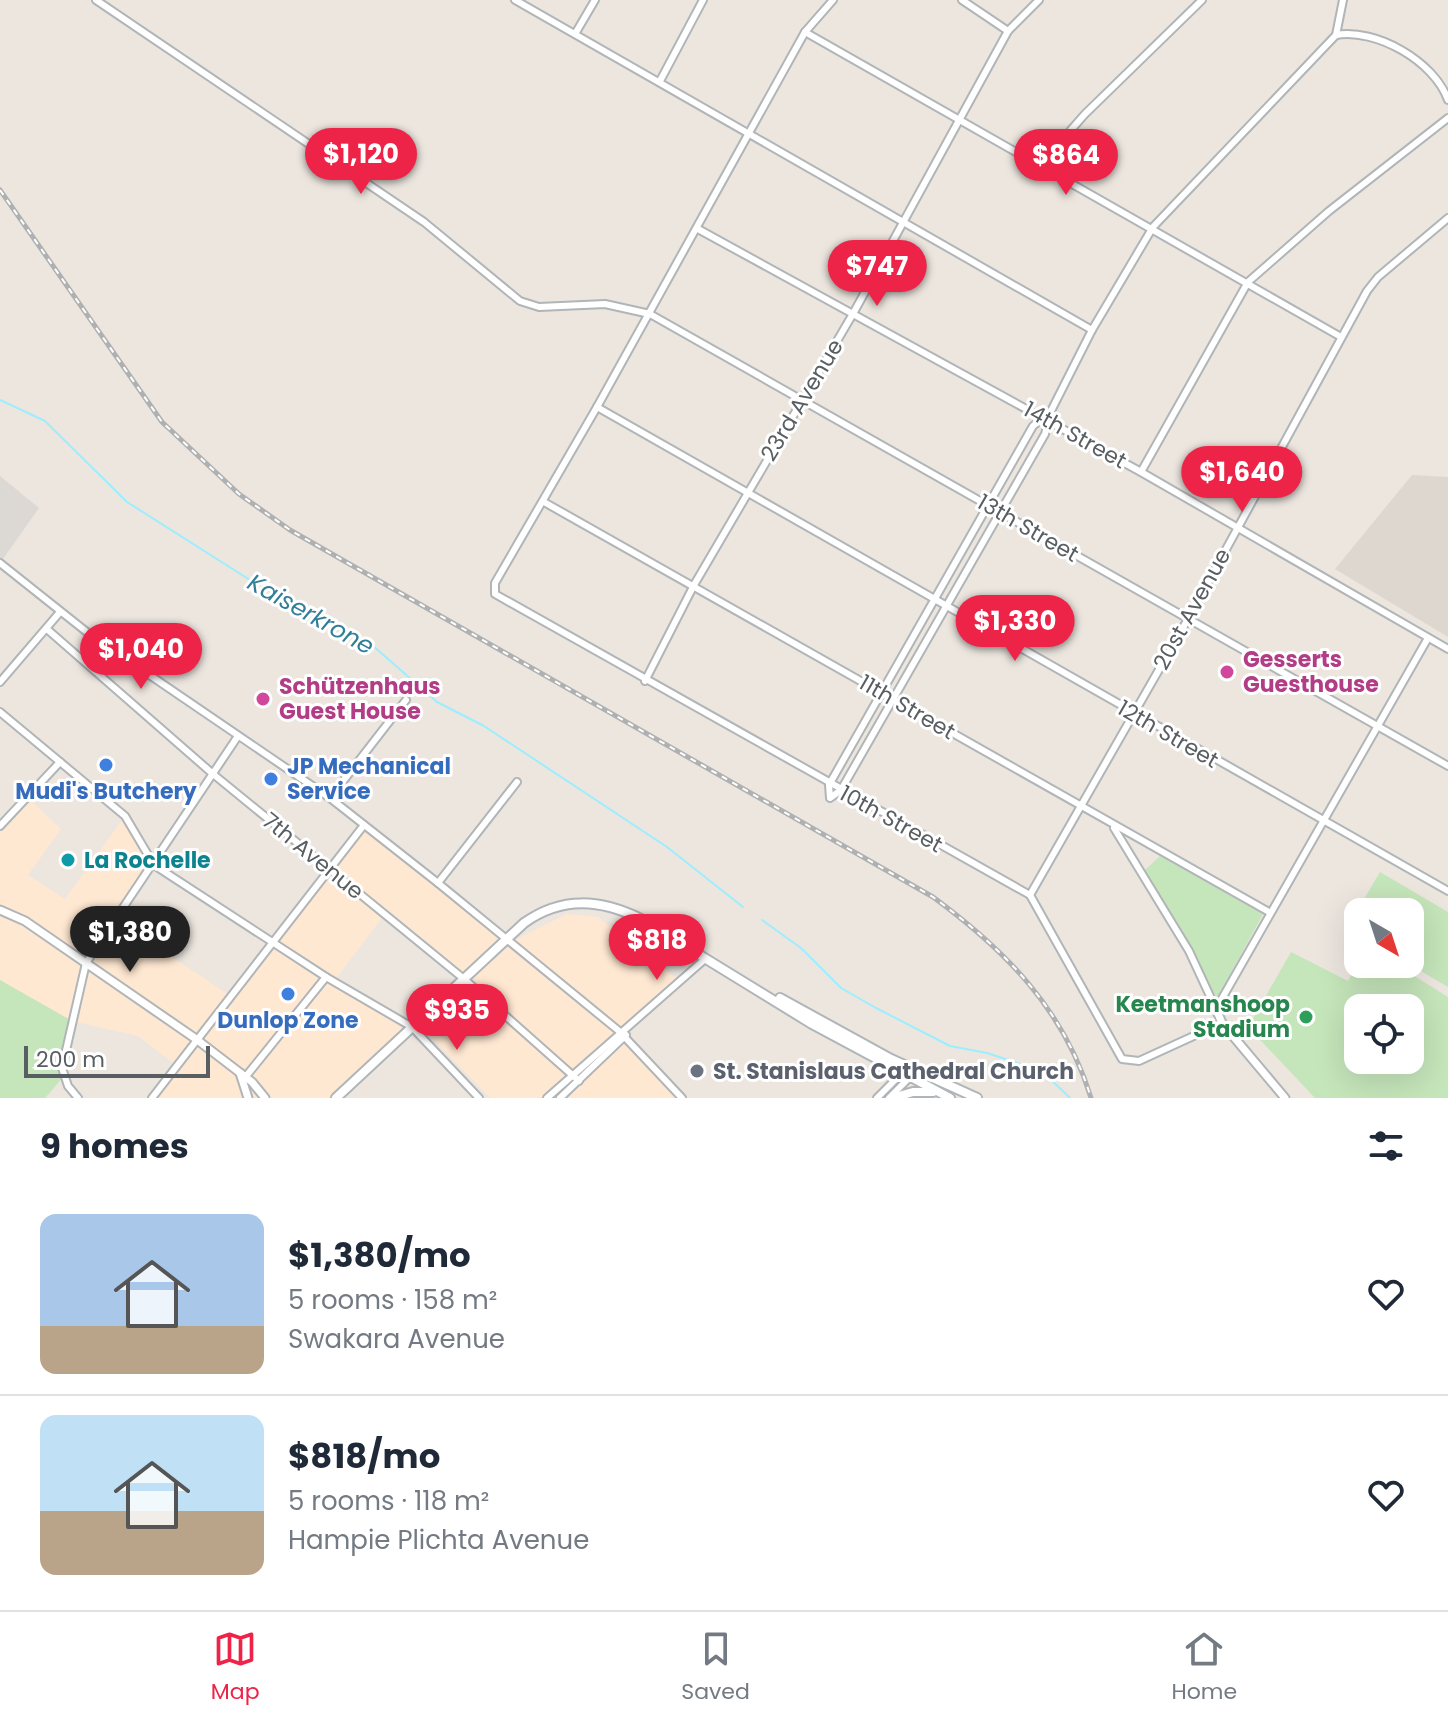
<!DOCTYPE html>
<html lang="en">
<head>
<meta charset="utf-8">
<style>
	:root { --surface:#fff; --page:#f2f2f3; --text:#1f2937; --muted:#747a83; --line:#e0e1e3; --accent:#ee2348 }
	body { margin:0; font-family:Poppins,sans-serif; background:var(--page); color:var(--text); height:100vh; display:flex; flex-direction:column; font-size:30px; white-space:nowrap }
	* { box-sizing:border-box; margin:0 }
	p { font-size:26px; color:var(--muted) }
	.icon { flex:none; width:44px; height:44px; fill:none; stroke:currentColor; stroke-width:2; stroke-linecap:round; stroke-linejoin:round }
	.map { position:relative; height:1098px; overflow:hidden }
	.sheet { display:flex; flex-direction:column; background:var(--surface); flex:1 }
	.sheet>* { flex:none }
	.needle { width:52px; rotate:141deg }
	.buttons { position:absolute; left:1344px; top:898px; display:grid; gap:16px }
	.buttons a { display:grid; place-items:center; width:80px; height:80px; border-radius:16px; background:var(--surface); box-shadow:0 8px 32px #0002; font-size:40px }
	.scale { position:absolute; left:24px; bottom:20px; width:186px; box-sizing:border-box; padding-left:8px; border:4px solid #585e61; border-top:0; font-size:22px; line-height:28px; white-space:nowrap; color:#585e61; -webkit-text-stroke:6px #fff; paint-order:stroke }
	.price { position:absolute; translate:-50% -68px; padding:0 18px; border-radius:28px; background:var(--accent); color:#fff; font-size:26px; line-height:52px; filter:drop-shadow(0 2px 4px #0008) }
	.price::after { content:''; position:absolute; left:50%; top:48px; width:24px; height:18px; margin-left:-12px; background:inherit; clip-path:polygon(0 0,100% 0,50% 100%) }
	.price.selected { background:#222; color:#fff }
	ul { padding:0; list-style:none }
	li { display:flex; align-items:center; gap:24px; height:200px; padding:0 40px }
	li+li { border-top:2px solid var(--line) }
	li span { display:grid; place-items:center; flex:none; width:224px; height:160px; border-radius:16px; color:#555 }
	li>.icon { margin-inline-start:auto }
	span .icon { width:96px; height:96px; fill:#fffc; stroke-width:1 }
	li b { font-size:34px }
	h2 { display:flex; justify-content:space-between; align-items:center; height:96px; padding:0 40px; font-size:34px }
	.tab-bar { display:flex; justify-content:space-around; align-items:center; height:112px; border-top:2px solid var(--line); background:var(--surface); font-size:22px; color:var(--muted) }
	.tab-bar a { display:grid; justify-items:center; gap:4px }
	.tab-bar .selected { color:var(--accent) }
	.map>svg:first-child { display:block }
	.commercial { fill:#ffe8d2 }
	.industrial { fill:#dcd8d4 }
	.education { fill:#ded7d0 }
	.green { fill:#c5e5ba; fill-rule:evenodd }
	.lines { fill:none; stroke-linecap:round; stroke-linejoin:round }
	.stream { stroke:#9ceeff; stroke-width:2 }
	.minor-casing { stroke:#b0b5b8; stroke-width:10 }
	.tertiary-casing { stroke:#b0b5b8; stroke-width:11 }
	.secondary-casing { stroke:#afb5b8; stroke-width:12 }
	.minor { stroke:#fff; stroke-width:6 }
	.tertiary { stroke:#fff; stroke-width:7 }
	.secondary { stroke:#fff; stroke-width:8 }
	.rail-casing { stroke:#afb0b1; stroke-width:5 }
	.rail { stroke:#fff; stroke-width:2; stroke-dasharray:6; stroke-linecap:butt }
	.hotel-dot { fill:#d1479c; stroke:#fff; stroke-width:3 }
	.shop-dot { fill:#3f7fe0; stroke:#fff; stroke-width:3 }
	.culture-dot { fill:#0f9aa8; stroke:#fff; stroke-width:3 }
	.leisure-dot { fill:#2e9e5b; stroke:#fff; stroke-width:3 }
	.worship-dot { fill:#6b7280; stroke:#fff; stroke-width:3 }
	.labels { text-anchor:middle; dominant-baseline:central; stroke-width:6; stroke-linejoin:round; paint-order:stroke }
	.street-label { font-size:22px; fill:#585e61; stroke:#fff }
	.hotel-label { font-size:22px; font-weight:bold; fill:#b23c85; stroke:#fff; text-anchor:start }
	.shop-label { font-size:22px; font-weight:bold; fill:#366cbe; stroke:#fff }
	.culture-label { font-size:22px; font-weight:bold; fill:#0d838f; stroke:#fff; text-anchor:start }
	.leisure-label { font-size:22px; font-weight:bold; fill:#27864d; stroke:#fff; text-anchor:end }
	.worship-label { font-size:22px; font-weight:bold; fill:#5b616d; stroke:#fff; text-anchor:start }
	.water-label { font-size:24px; font-style:italic; fill:#317e98; stroke:#fff }
</style>
</head>
<body>
<div class="map">
<svg width="1448" height="1098" viewBox="0 0 1448 1098">
	<rect width="100%" height="100%" fill="#ece6df"/>
	<!-- commercial -->
	<polygon class="commercial" points="27,797 61,829 28,875 65,899 125,816 154,865 116,919 229,995 364,825 511,942 567,914 598,917 680,981 620,1031 682,1098 490,1098 421,1026 470,978 388,910 334,981 412,1027 336,1098 152,1098 176,1065 138,1036 72,1021 0,980 0,826"/>
	<!-- industrial -->
	<polygon class="industrial" points="0,476 39,508 0,563"/>
	<!-- education -->
	<polygon class="education" points="1412,475 1448,477 1448,637 1335,569"/>
	<!-- green -->
	<g class="green">
		<polygon points="1160,856 1263,914 1217,998 1145,870"/>
		<polygon points="1380,872 1448,912 1448,987 1409,964 1410,912 1358,912 1358,935 1347,928"/>
		<path d="M1291,952L1348,981L1358,964H1395L1448,997V1098H1315L1248,1027ZM1358,1008H1410V1060H1358Z"/>
		<polygon points="0,980 72,1021 63,1077 45,1098 0,1098"/>
	</g>
	<g class="lines">
		<!-- stream -->
		<g class="stream">
			<polyline points="0,400 45,421 127,502 250,580 286,594 323,620 371,644 437,702 484,726 667,847 743,907"/>
			<polyline points="762,920 801,948 841,988 876,1008 950,1046 987,1053 1042,1071 1070,1098"/>
		</g>
		<!-- minor casing -->
		<g class="minor-casing">
			<g id="minor">
				<polyline points="96,0 424,222 520,301 539,307 605,304 650,314 1448,766"/>
				<polyline points="515,0 1092,330"/>
				<polyline points="833,0 805,32 597,407 495,583 495,594 1030,895 1122,1059 1139,1061 1222,1023"/>
				<polyline points="962,0 1008,31"/>
				<polyline points="805,32 1341,337"/>
				<polyline points="575,34 595,0"/>
				<path d="M1336,35C1376,28 1434,61 1448,100"/>
				<polyline points="660,81 703,0"/>
				<polyline points="1039,166 1085,114 1202,0"/>
				<polyline points="698,229 1141,472 1448,649"/>
				<polyline points="597,407 1448,891"/>
				<polyline points="1051,411 1033,426 829,785 830,798 841,790 1045,434 1051,411 1092,330 1153,227 1336,35 1343,0"/>
				<polyline points="1141,472 1248,282 1329,211 1448,118"/>
				<polyline points="544,502 1269,912"/>
				<polyline points="0,563 88,633 330,798 438,883 619,1031 682,1098"/>
				<polyline points="48,630 213,774 464,979 579,1081"/>
				<polyline points="645,681 694,585 854,312 1008,31 1039,0"/>
				<polyline points="0,682 60,612"/>
				<polyline points="0,712 125,816 154,865 326,977 412,1027 479,1098"/>
				<polyline points="330,798 406,700"/>
				<polyline points="0,826 60,762"/>
				<polyline points="1114,828 1189,951 1216,1009"/>
				<polyline points="438,883 517,782"/>
				<polyline points="1030,895 1188,619 1367,291 1378,277 1448,218"/>
				<polyline points="1216,1009 1428,638"/>
				<polyline points="243,1080 326,977"/>
				<polyline points="78,1098 68,1086 62,1068 86,963 238,736"/>
				<polyline points="152,1098 364,825"/>
				<polyline points="547,1098 705,959"/>
				<polyline points="560,1098 626,1035"/>
				<polyline points="877,1098 903,1072"/>
				<polyline points="889,1098 911,1076"/>
			</g>
		</g>
		<!-- tertiary casing -->
		<g class="tertiary-casing">
			<g id="tertiary">
				<polyline points="0,910 25,921 196,1039 252,1082 265,1098"/>
				<polyline points="1216,1009 1222,1023 1285,1098"/>
				<polyline points="240,1073 248,1098"/>
			</g>
		</g>
		<!-- secondary casing -->
		<g class="secondary-casing">
			<g id="secondary">
				<polyline points="780,998 891,1059 977,1098"/>
				<path d="M336,1098L524,923C562,896 600,899 641,919L812,1024L950,1098"/>
				<polyline points="892,1098 913,1092 933,1092"/>
			</g>
		</g>
		<!-- minor -->
		<use href="#minor" class="minor"/>
		<!-- tertiary -->
		<use href="#tertiary" class="tertiary"/>
		<!-- secondary -->
		<use href="#secondary" class="secondary"/>
		<!-- rail casing -->
		<g class="rail-casing">
			<path id="rail" d="M0,190L162,422L239,494L290,530L933,897C1005,950 1064,1009 1091,1098"/>
		</g>
		<!-- rail -->
		<use href="#rail" class="rail"/>
	</g>
	<!-- markers -->
	<g class="hotel-dot">
		<circle cx="1227" cy="672" r="8"/>
		<circle cx="263" cy="699" r="8"/>
	</g>
	<g class="shop-dot">
		<circle cx="106" cy="765" r="8"/>
		<circle cx="271" cy="779" r="8"/>
		<circle cx="288" cy="994" r="8"/>
	</g>
	<circle class="culture-dot" cx="68" cy="860" r="8"/>
	<circle class="leisure-dot" cx="1306" cy="1017" r="8"/>
	<circle class="worship-dot" cx="697" cy="1071" r="8"/>
	<g class="labels">
		<!-- street labels -->
		<g class="street-label">
			<text transform="translate(802 400) rotate(-59)">23rd Avenue</text>
			<text transform="translate(1075 435) rotate(29)">14th Street</text>
			<text transform="translate(1028 528) rotate(30)">13th Street</text>
			<text transform="translate(1192 609) rotate(-61)">20st Avenue</text>
			<text transform="translate(907 707) rotate(30)">11th Street</text>
			<text transform="translate(1168 734) rotate(30)">12th Street</text>
			<text transform="translate(891 819) rotate(29)">10th Street</text>
			<text transform="translate(313 856) rotate(39)">7th Avenue</text>
		</g>
		<!-- hotel labels -->
		<g class="hotel-label">
			<text x="1243" y="659">Gesserts<tspan x="1243" dy="25">Guesthouse</tspan></text>
			<text x="279" y="686">Schützenhaus<tspan x="279" dy="25">Guest House</tspan></text>
		</g>
		<!-- shop labels -->
		<g class="shop-label">
			<text x="287" y="766" text-anchor="start">JP Mechanical<tspan x="287" dy="25">Service</tspan></text>
			<text x="106" y="791">Mudi's Butchery</text>
			<text x="288" y="1020">Dunlop Zone</text>
		</g>
		<!-- culture labels -->
		<g class="culture-label">
			<text x="84" y="860">La Rochelle</text>
		</g>
		<!-- leisure labels -->
		<g class="leisure-label">
			<text x="1290" y="1004">Keetmanshoop<tspan x="1290" dy="25">Stadium</tspan></text>
		</g>
		<!-- worship labels -->
		<g class="worship-label">
			<text x="713" y="1071">St. Stanislaus Cathedral Church</text>
		</g>
		<!-- water labels -->
		<g class="water-label">
			<text transform="translate(311 614) rotate(29)">Kaiserkrone</text>
		</g>
	</g>
</svg>
<div class="buttons">
<a><svg class="needle" viewBox="-14 -14 28 28"><path d="M0-13l5 13h-10z" fill="#e53935"/><path d="M0 13l5-13h-10z" fill="#747a83"/></svg></a>
<a><svg class="icon" aria-label="locate" viewBox="0 0 24 24"><circle cx="12" cy="12" r="6"/><path d="M12 2v4M12 18v4M2 12h4M18 12h4"/></svg></a>
</div>
<div class="scale">200 m</div>
<b class="price" style="left:361px;top:196px">$1,120</b>
<b class="price" style="left:1066px;top:197px">$864</b>
<b class="price" style="left:877px;top:308px">$747</b>
<b class="price" style="left:1242px;top:514px">$1,640</b>
<b class="price" style="left:1015px;top:663px">$1,330</b>
<b class="price" style="left:141px;top:691px">$1,040</b>
<b class="price selected" style="left:130px;top:974px">$1,380</b>
<b class="price" style="left:657px;top:982px">$818</b>
<b class="price" style="left:457px;top:1052px">$935</b>
</div>
<section class="sheet">
<h2>9 homes<svg class="icon" aria-label="filters" viewBox="0 0 24 24"><path d="M4 7h16M4 17h16"/><circle cx="9" cy="7" r="2"/><circle cx="15" cy="17" r="2"/></svg></h2>
<ul>
<li><span style="background:linear-gradient(#a9c7e8 70%,#b9a48a 0)"><svg class="icon" aria-label="home" viewBox="0 0 24 24"><path d="M3 11l9-7 9 7M6 9v11h12V9"/></svg></span><div><b>$1,380/mo</b><p>5 rooms · 158 m²</p><p>Swakara Avenue</p></div><svg class="icon" aria-label="heart" viewBox="0 0 24 24"><path d="M12 20l-8-8c-3-5 5-10 8-4 3-6 11-1 8 4z"/></svg></li>
<li><span style="background:linear-gradient(#bfe0f5 60%,#b9a48a 0)"><svg class="icon" aria-label="home" viewBox="0 0 24 24"><path d="M3 11l9-7 9 7M6 9v11h12V9"/></svg></span><div><b>$818/mo</b><p>5 rooms · 118 m²</p><p>Hampie Plichta Avenue</p></div><svg class="icon" aria-label="heart" viewBox="0 0 24 24"><path d="M12 20l-8-8c-3-5 5-10 8-4 3-6 11-1 8 4z"/></svg></li>
</ul>
</section>
<nav class="tab-bar">
<a class="selected"><svg class="icon" aria-label="map" viewBox="0 0 24 24"><path d="M3 6l6-2 6 2 6-2v14l-6 2-6-2-6 2zM9 4v14M15 6v14"/></svg>Map</a>
<a><svg class="icon" aria-label="saved" viewBox="0 0 24 24"><path d="M7 4h10v16l-5-4-5 4z"/></svg>Saved</a>
<a><svg class="icon" aria-label="home" viewBox="0 0 24 24"><path d="M3 11l9-7 9 7M6 9v11h12V9"/></svg>Home</a>
</nav>
</body>
</html>
